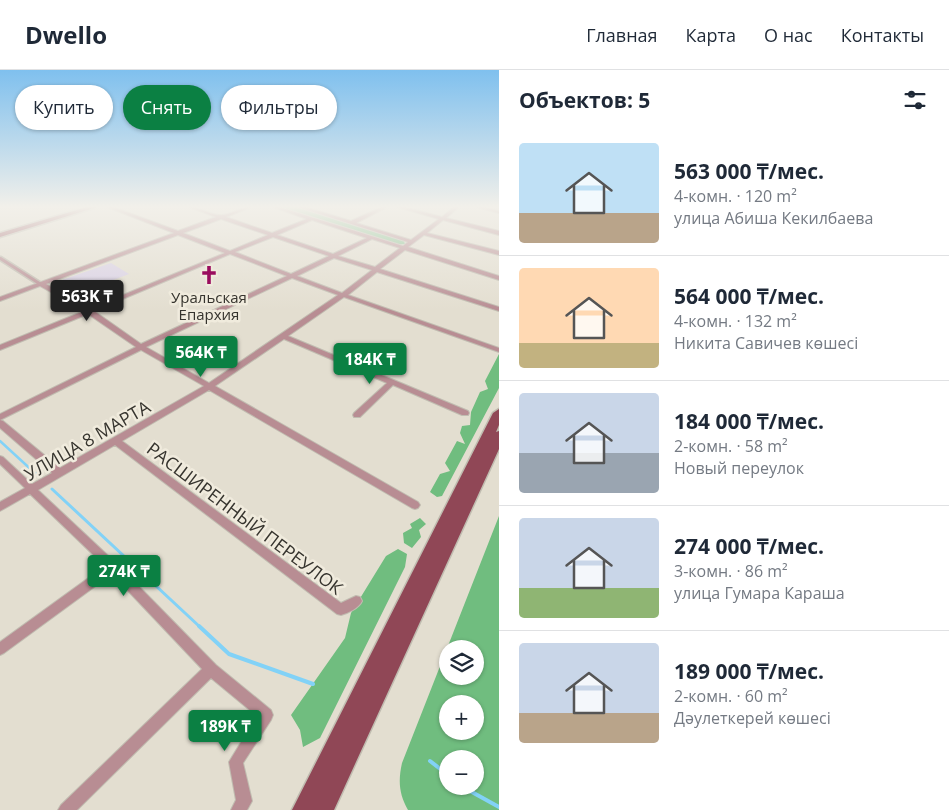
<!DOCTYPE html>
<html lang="ru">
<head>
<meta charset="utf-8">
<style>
	:root { --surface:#fff; --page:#f6f6f7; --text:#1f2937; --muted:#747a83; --line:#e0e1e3; --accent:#0b8043 }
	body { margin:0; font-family:"Open Sans",sans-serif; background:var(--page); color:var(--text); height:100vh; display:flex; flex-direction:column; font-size:19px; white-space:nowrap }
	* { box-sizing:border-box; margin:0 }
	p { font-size:16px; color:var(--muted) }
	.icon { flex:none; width:28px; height:28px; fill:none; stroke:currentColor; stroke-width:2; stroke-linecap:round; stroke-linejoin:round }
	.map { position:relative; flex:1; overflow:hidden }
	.drawer { display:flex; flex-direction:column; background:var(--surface); width:450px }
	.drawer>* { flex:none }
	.top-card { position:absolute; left:15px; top:15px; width:409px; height:45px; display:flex; gap:10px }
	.buttons { position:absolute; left:439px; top:570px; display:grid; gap:10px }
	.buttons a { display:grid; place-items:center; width:45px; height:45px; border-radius:50%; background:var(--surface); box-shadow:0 1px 4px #0004; font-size:25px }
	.price { position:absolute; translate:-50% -42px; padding:0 11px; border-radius:5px; background:var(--accent); color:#fff; font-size:16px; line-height:32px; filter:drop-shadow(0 1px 2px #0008) }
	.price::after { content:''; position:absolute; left:50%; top:30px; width:15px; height:11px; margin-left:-8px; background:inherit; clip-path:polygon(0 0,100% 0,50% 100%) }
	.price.selected { background:#222; color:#fff }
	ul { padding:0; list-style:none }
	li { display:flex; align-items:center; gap:15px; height:125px; padding:0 20px }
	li+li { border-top:1px solid var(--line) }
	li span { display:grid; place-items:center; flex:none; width:140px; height:100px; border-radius:5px; color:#555 }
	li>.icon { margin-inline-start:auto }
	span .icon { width:60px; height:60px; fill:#fffc; stroke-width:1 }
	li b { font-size:21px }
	h2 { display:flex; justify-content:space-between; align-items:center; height:60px; padding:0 20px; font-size:21px }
	.chip { padding:0 18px; border-radius:22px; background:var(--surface); box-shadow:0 1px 4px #0004; font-size:18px; line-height:45px }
	.chip.selected { background:var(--accent); color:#fff }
	header { display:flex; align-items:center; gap:30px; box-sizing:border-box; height:70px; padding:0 25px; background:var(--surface); border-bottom:1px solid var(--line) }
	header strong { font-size:24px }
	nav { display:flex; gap:28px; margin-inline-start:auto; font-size:18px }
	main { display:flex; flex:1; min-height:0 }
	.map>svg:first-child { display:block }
	.education { fill:#d9d0e5 }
	.green { fill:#82c08c }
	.forest { fill:#70bd7f; fill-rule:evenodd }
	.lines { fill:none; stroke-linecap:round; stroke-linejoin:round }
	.stream-far2 { stroke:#82d2f7; stroke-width:2.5 }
	.stream-far1 { stroke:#82d2f7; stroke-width:3 }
	.stream { stroke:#82d2f7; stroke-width:4 }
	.pedestrian-casing { stroke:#c0bcb0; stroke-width:3 }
	.minor-casing { stroke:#c0bcb0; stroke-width:2 }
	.secondary-casing { stroke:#c0bcb0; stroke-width:3 }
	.primary-casing { stroke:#c0bcb0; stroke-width:3 }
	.pedestrian { fill:#b88d93; fill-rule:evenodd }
	.minor { fill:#b88d93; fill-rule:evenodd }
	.secondary { fill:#a2656f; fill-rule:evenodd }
	.primary { fill:#904756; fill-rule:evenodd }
	.labels { text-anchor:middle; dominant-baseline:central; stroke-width:5; stroke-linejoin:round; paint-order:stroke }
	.far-poi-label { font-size:15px; fill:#36342e; stroke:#f0ebdd }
	.street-label { font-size:18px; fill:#36342e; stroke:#f0ebdd }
</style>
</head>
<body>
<header>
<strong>Dwello</strong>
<nav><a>Главная</a><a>Карта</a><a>О нас</a><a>Контакты</a></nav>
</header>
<main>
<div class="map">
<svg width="499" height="740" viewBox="0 0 499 740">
	<rect width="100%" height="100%" fill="#e3ded0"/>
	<!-- education -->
	<polygon class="education" points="111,193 129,204 76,224 56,212"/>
	<!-- green -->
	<polygon class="green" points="277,137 297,137 404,171 405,174 395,175"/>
	<!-- forest -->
	<g class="forest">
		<polygon points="499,284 499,318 442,426 437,427 430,422 440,404 450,401 445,393 457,371 465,374 460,363 462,356 470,355 471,342 480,322 488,319 485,311"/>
		<path d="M499,446V740H408C399,724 398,711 402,693ZM448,579H475V606H448ZM448,634H475V661H448ZM448,689H475V716H448Z"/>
		<polygon points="420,448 426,454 419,460 421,467 412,478 404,473 403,463 412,458 410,454"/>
		<polygon points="398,479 407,484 405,497 320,668 303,677 300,660 291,645 345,568 351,543 386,486"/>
	</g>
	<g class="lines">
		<!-- stream-far2 -->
		<polyline class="stream-far2" points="0,371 37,405"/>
		<!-- stream-far1 -->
		<polyline class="stream-far1" points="52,419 200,557"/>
		<!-- stream -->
		<g class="stream">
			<polyline points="199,556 229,584 313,614"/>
			<polyline points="430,691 448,705"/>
			<polyline points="461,716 499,737"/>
		</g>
		<!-- pedestrian casing -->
		<g class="pedestrian-casing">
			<polygon id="pedestrian" points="0,187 1,187 43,214 39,215 0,190"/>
		</g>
		<!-- minor casing -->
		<g class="minor-casing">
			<g id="minor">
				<path d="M107,137H113L178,161L216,147L189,137C200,137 209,145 220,145C229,146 241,137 251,137L226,147L272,163L307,149L273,137H279L403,176L408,172L298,137H305L351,151L382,137H387L356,153L411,170L439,149L397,137H404L442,147L454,137H459L446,148L499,161V165L443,150L427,163L499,181V185L424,165L408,177L499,206V210L405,180L380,199L499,237V241L377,202L348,225L499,278V282L344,227L288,266L468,341L469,343L468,345H462L393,315L360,347H354L353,345L354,343L387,313L284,269L215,316L418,432L420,435L418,438L415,439L412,438L209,320L122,371L341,533L356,526L360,527L362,531C359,538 348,543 341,545L337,544L115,375L38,420L117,494L216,595L271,640L273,645L271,650L243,693L252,731L247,740H231L236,730L229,692L257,646L211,608L77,740H58L61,735L202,599L112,504L4,583L0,585V572L105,496L30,424L0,441V432L25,418L0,394V386L3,387L32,414L52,403L0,358V350L3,351L60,398L204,316L141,280L0,350V344L136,277L88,244L0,280V275L84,241L40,216L0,231V227L174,163ZM221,149L268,165L230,181L183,163ZM312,150L367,168L333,184L277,165ZM178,165L225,183L89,239L46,214ZM273,167L329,186L291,204L235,182ZM372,169L400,178L375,197L338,186ZM230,184L287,206L141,274L94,241ZM334,188L372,200L342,223L297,206ZM292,208L338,225L209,313L146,277Z"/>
				<polygon points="476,137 483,137 499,141 499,143"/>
			</g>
		</g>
		<!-- secondary casing -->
		<g class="secondary-casing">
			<polygon id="secondary" points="87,137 97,137 0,167 0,163"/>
		</g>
		<!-- primary casing -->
		<g class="primary-casing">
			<polygon id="primary" points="499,339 499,355 496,362 499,361 499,379 334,740 292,740 493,343"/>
		</g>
		<!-- pedestrian -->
		<use href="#pedestrian" class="pedestrian"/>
		<!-- minor -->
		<use href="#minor" class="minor"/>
		<!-- secondary -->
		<use href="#secondary" class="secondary"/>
		<!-- primary -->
		<use href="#primary" class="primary"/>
	</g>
	<!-- sky -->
	<linearGradient id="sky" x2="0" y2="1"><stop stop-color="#7fc0ee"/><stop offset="0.57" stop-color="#f2f0ea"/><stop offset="1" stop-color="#f2f0ea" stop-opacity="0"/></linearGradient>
	<rect width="499" height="240" fill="url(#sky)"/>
	<!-- icons -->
	<defs>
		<g id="church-bare" transform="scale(1.5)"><path d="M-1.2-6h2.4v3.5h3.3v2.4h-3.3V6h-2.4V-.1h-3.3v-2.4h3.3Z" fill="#9a0d5e" stroke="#f0ebdd" stroke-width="2.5" paint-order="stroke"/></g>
	</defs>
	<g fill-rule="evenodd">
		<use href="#church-bare" x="209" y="205"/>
	</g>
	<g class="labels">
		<!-- far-poi labels -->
		<g class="far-poi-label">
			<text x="209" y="227">Уральская<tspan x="209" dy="17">Епархия</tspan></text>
		</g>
		<!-- street labels -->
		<g class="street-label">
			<text transform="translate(87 370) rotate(-30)">УЛИЦА 8 МАРТА</text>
			<text transform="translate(245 448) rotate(37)">РАСШИРЕННЫЙ ПЕРЕУЛОК</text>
		</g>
	</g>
</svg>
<div class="buttons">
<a><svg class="icon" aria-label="layers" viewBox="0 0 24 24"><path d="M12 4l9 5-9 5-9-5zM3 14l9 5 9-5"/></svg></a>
<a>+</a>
<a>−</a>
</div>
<b class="price selected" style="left:87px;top:252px">563K ₸</b>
<b class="price" style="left:201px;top:308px">564K ₸</b>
<b class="price" style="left:370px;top:315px">184K ₸</b>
<b class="price" style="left:124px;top:527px">274K ₸</b>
<b class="price" style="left:225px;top:682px">189K ₸</b>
<div class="top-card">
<a class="chip">Купить</a>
<a class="chip selected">Снять</a>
<a class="chip">Фильтры</a>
</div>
</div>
<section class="drawer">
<h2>Объектов: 5<svg class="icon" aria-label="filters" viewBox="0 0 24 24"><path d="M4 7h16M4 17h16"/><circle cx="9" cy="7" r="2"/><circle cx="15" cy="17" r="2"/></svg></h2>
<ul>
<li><span style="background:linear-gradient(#bfe0f5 70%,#b9a48a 0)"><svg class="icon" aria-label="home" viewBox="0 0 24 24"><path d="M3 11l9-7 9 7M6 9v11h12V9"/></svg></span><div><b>563 000 ₸/мес.</b><p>4-комн. · 120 m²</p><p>улица Абиша Кекилбаева</p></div></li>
<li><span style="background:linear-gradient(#ffd9b3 75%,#c2b280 0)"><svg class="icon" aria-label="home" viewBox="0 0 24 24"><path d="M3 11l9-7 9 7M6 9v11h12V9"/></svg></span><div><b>564 000 ₸/мес.</b><p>4-комн. · 132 m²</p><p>Никита Савичев көшесі</p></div></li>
<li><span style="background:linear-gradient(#c9d6e8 60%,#9aa5b1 0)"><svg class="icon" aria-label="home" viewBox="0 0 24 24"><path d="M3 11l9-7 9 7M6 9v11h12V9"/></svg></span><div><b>184 000 ₸/мес.</b><p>2-комн. · 58 m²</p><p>Новый переулок</p></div></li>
<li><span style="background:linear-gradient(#c9d6e8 70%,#8fb573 0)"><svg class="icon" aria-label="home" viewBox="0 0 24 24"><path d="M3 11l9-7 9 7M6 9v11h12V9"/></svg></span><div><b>274 000 ₸/мес.</b><p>3-комн. · 86 m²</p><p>улица Гумара Караша</p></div></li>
<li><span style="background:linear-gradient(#c9d6e8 70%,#b9a48a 0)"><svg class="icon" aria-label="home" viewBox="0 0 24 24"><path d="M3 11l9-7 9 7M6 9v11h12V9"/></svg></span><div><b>189 000 ₸/мес.</b><p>2-комн. · 60 m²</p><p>Дәулеткерей көшесі</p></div></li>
</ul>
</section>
</main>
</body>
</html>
